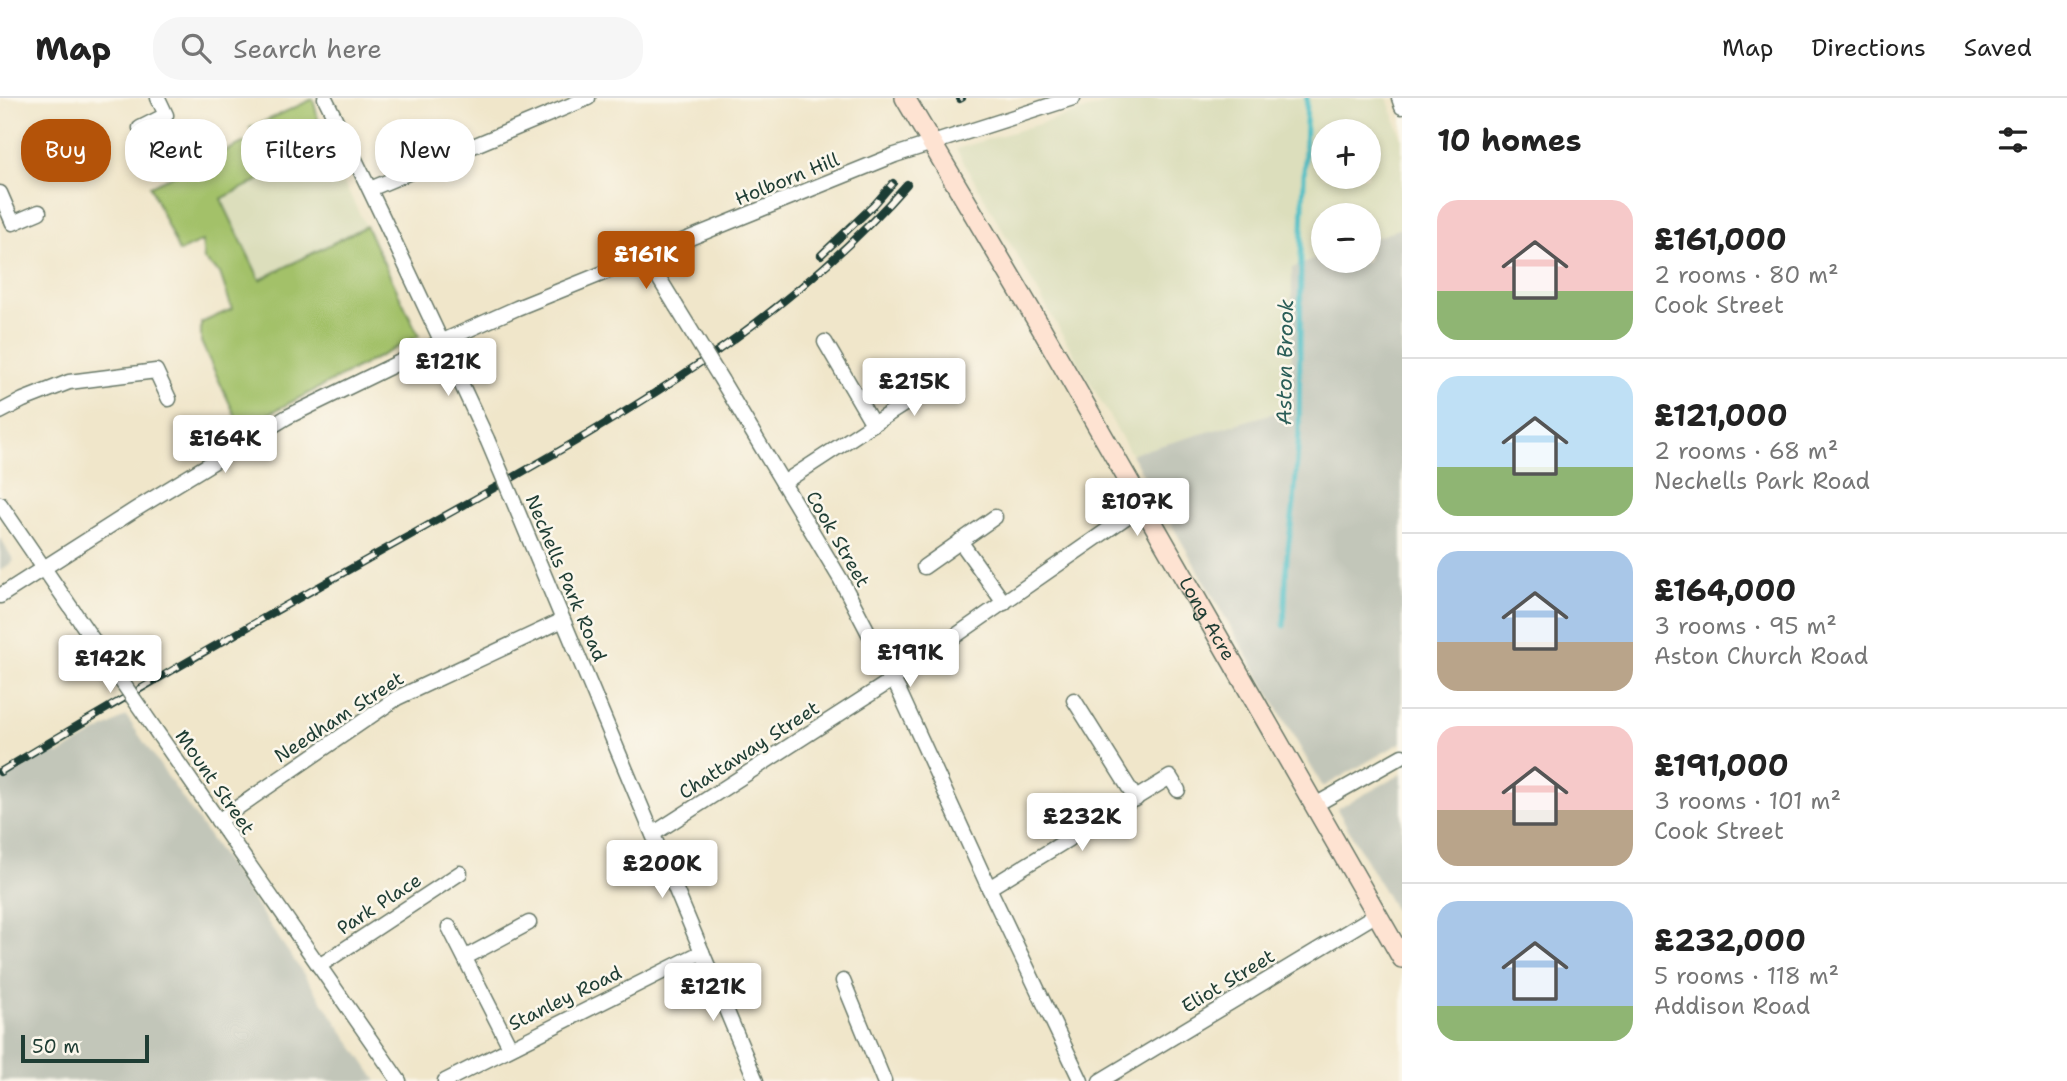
<!DOCTYPE html>
<html lang="en">
<head>
<meta charset="utf-8">
<style>
	:root { --surface:#fff; --page:#f6f6f6; --text:#222; --muted:#767676; --line:#e0e0e0; --accent:#b45309 }
	body { margin:0; font-family:"Shantell Sans",sans-serif; background:var(--page); color:var(--text); height:100vh; display:flex; flex-direction:column; font-size:26px; white-space:nowrap }
	* { box-sizing:border-box; margin:0 }
	p { font-size:23px; color:var(--muted) }
	.icon { flex:none; width:38px; height:38px; fill:none; stroke:currentColor; stroke-width:2; stroke-linecap:round; stroke-linejoin:round }
	.map { position:relative; flex:1; overflow:hidden }
	.details { display:flex; flex-direction:column; background:var(--surface); width:665px }
	.details>* { flex:none }
	.banner { position:absolute; left:21px; top:21px; width:665px; height:63px; display:flex; gap:14px }
	.fabs { position:absolute; left:1311px; top:21px; display:grid; gap:14px }
	.fabs a { display:grid; place-items:center; width:70px; height:70px; border-radius:50%; background:var(--surface); box-shadow:0 4px 10px #0003; font-size:35px }
	.scale { position:absolute; left:21px; bottom:18px; width:128px; box-sizing:border-box; padding-left:7px; border:4px solid #1f3d34; border-top:0; font-size:19px; line-height:24px; white-space:nowrap; color:#1f3d34; -webkit-text-stroke:5px #fbf7ec; paint-order:stroke }
	.price { position:absolute; translate:-50% -60px; padding:0 16px; border-radius:7px; background:#fff; color:#222; font-size:23px; line-height:46px; filter:drop-shadow(0 2px 4px #0008) }
	.price::after { content:''; position:absolute; left:50%; top:42px; width:21px; height:16px; margin-left:-10px; background:inherit; clip-path:polygon(0 0,100% 0,50% 100%) }
	.price.on { background:var(--accent); color:#fff }
	ul { padding:0; list-style:none }
	li { display:flex; align-items:center; gap:21px; height:175px; padding:0 35px }
	li+li { border-top:2px solid var(--line) }
	li span { display:grid; place-items:center; flex:none; width:196px; height:140px; border-radius:21px; color:#555 }
	li>.icon { margin-inline-start:auto }
	span .icon { width:84px; height:84px; fill:#fffc; stroke-width:1 }
	li b { font-size:30px }
	h2 { display:flex; justify-content:space-between; align-items:center; height:84px; padding:0 35px; font-size:30px }
	.chip { padding:0 24px; border-radius:28px; background:var(--surface); box-shadow:0 4px 10px #0003; font-size:24px; line-height:63px }
	.chip.on { background:var(--accent); color:#fff }
	header { display:flex; align-items:center; gap:42px; box-sizing:border-box; height:98px; padding:0 35px; background:var(--surface); border-bottom:2px solid var(--line) }
	header strong { font-size:33px }
	nav { display:flex; gap:38px; margin-inline-start:auto; font-size:24px }
	.search { width:490px; height:63px; background:var(--page); display:flex; align-items:center; gap:18px; box-sizing:border-box; padding:0 24px; border-radius:28px; color:var(--muted); font-size:26px }
	main { display:flex; flex:1; min-height:0 }
	.map>svg:first-child { display:block }
	.built { fill:#dcdebc; fill-rule:evenodd }
	.industrial { fill:#c2c6b9 }
	.green { fill:#a3c169; stroke:#617f4e; stroke-width:2 }
	.lines { fill:none; stroke-linecap:round; stroke-linejoin:round }
	.stream { stroke:#50bfc6; stroke-width:5 }
	.street-casing { stroke:#687868; stroke-width:17 }
	.secondary-casing { stroke:#687868; stroke-width:22 }
	.street { stroke:#fff; stroke-width:14 }
	.secondary { stroke:#fee3d2; stroke-width:19 }
	.rail-casing { stroke:#1f3d34; stroke-width:8 }
	.rail { stroke:#fbf7ec; stroke-width:5; stroke-dasharray:16; stroke-linecap:butt }
	.street-bridge-casing { stroke:#687868; stroke-width:17; stroke-linecap:butt }
	.street-bridge { stroke:#fff; stroke-width:14 }
	.labels { text-anchor:middle; dominant-baseline:central; stroke-width:5; stroke-linejoin:round; paint-order:stroke }
	.street-label { font-size:19px; fill:#1f3d34; stroke:#fbf7ec }
	.water-label { font-size:21px; font-style:italic; fill:#2b5e58; stroke:#fbf7ec }
</style>
</head>
<body>
<header>
<strong>Map</strong>
<div class="search"><svg class="icon" aria-label="search" viewBox="0 0 24 24"><circle cx="10" cy="10" r="6"/><path d="M15 15l6 6"/></svg>Search here</div>
<nav><a>Map</a><a>Directions</a><a>Saved</a></nav>
</header>
<main>
<div class="map">
<svg width="1402" height="983" viewBox="0 0 1402 983">
	<rect width="100%" height="100%" fill="#fbf7ec"/>
	<filter id="ink" filterUnits="userSpaceOnUse"><feTurbulence type="fractalNoise" baseFrequency=".0143" numOctaves="2"/><feDisplacementMap in="SourceGraphic" scale="14" xChannelSelector="R" yChannelSelector="G"/><feConvolveMatrix kernelMatrix="1 2 1 2 8 2 1 2 1" color-interpolation-filters="sRGB"/></filter>
	<filter id="wash" filterUnits="userSpaceOnUse"><feTurbulence type="fractalNoise" baseFrequency=".00686" numOctaves="4" result="noise"/><feDisplacementMap in="SourceGraphic" scale="28" xChannelSelector="R" yChannelSelector="G"/><feGaussianBlur stdDeviation="1.57" result="paint"/><feColorMatrix in="noise" values="0 0 0 0 0 0 0 0 0 0 0 0 0 0 0 0 0 1.4 0 .05"/><feComposite in="paint" operator="in"/></filter>
	<g filter="url(#wash)">
		<rect width="100%" height="100%" fill="#f0e6ca"/>
		<!-- built -->
		<g class="built">
			<path d="M1125,0H1387L1402,41V130L1369,142L1368,117H1323V158L1292,170L1291,310L1131,356L956,51ZM1323,33H1368V79H1323Z"/>
			<polygon points="325,49 366,128 260,182 221,100"/>
		</g>
		<!-- industrial -->
		<g class="industrial">
			<polygon points="1402,130 1402,644 1323,689 1131,356 1291,310 1292,170 1323,158 1323,163 1368,163 1369,142"/>
			<polygon points="0,439 14,463 0,473"/>
			<polygon points="126,618 377,983 0,983 0,685 46,652 59,656"/>
			<polygon points="1402,676 1402,825 1337,711"/>
		</g>
		<!-- green -->
		<polygon class="green" points="313,1 325,49 221,101 260,182 366,128 419,238 249,326 236,319 201,244 201,225 232,211 220,175 204,162 202,143 179,154 150,88 254,40 250,30"/>
		<g class="lines">
			<!-- stream -->
			<polyline class="stream" points="1284,528 1287,458 1294,405 1299,334 1301,159 1307,0"/>
		</g>
	</g>
	<g filter="url(#ink)">
		<g class="lines">
			<!-- street casing -->
			<g class="street-casing">
				<g id="street">
					<path d="M325,0C381,113 434,227 487,341"/>
					<polyline points="1399,0 1402,9"/>
					<polyline points="140,30 166,17 158,0"/>
					<polyline points="370,91 588,0"/>
					<polyline points="0,95 13,125 39,114"/>
					<polyline points="646,159 676,208"/>
					<polyline points="722,283 841,482 899,593 989,790 1081,983"/>
					<polyline points="0,314 23,302 69,284 156,273 169,301"/>
					<polyline points="873,326 937,285"/>
					<polyline points="783,385 873,326 825,244"/>
					<polyline points="512,400 756,983"/>
					<polyline points="0,406 104,558"/>
					<polyline points="960,443 1004,505"/>
					<polyline points="924,469 995,419"/>
					<polyline points="0,498 136,411 287,319 443,243 517,210 895,57 1073,0"/>
					<polyline points="1074,602 1136,701"/>
					<polyline points="145,617 399,983"/>
					<polyline points="1315,707 1402,658"/>
					<polyline points="218,723 397,600 563,522"/>
					<polyline points="653,736 892,582 1142,408"/>
					<polyline points="989,790 1170,679 1178,692"/>
					<polyline points="449,829 510,949"/>
					<polyline points="466,859 529,825"/>
					<polyline points="319,868 460,775"/>
					<polyline points="843,883 884,983"/>
					<polyline points="445,983 702,854"/>
					<polyline points="1100,983 1377,816"/>
				</g>
			</g>
			<!-- secondary casing -->
			<g class="secondary-casing">
				<g id="secondary">
					<path id="s1" d="M905,0L1040,228L1402,860"/>
				</g>
			</g>
			<!-- street -->
			<use href="#street" class="street"/>
			<!-- secondary -->
			<use href="#secondary" class="secondary"/>
			<!-- rail casing -->
			<g class="rail-casing">
				<g id="rail">
					<polyline points="960,1 962,0"/>
					<polyline points="821,157 874,107 893,85"/>
					<path d="M0,674C140,589 282,509 425,429C597,332 775,237 907,86"/>
				</g>
			</g>
			<!-- rail -->
			<use href="#rail" class="rail"/>
			<!-- street-bridge casing -->
			<g class="street-bridge-casing">
				<g id="street-bridge">
					<polyline points="676,208 722,283"/>
					<polyline points="487,341 512,400"/>
					<polyline points="104,558 145,617"/>
				</g>
			</g>
			<!-- street-bridge -->
			<use href="#street-bridge" class="street-bridge"/>
		</g>
	</g>
	<g class="labels">
		<!-- street labels -->
		<g class="street-label">
			<text transform="translate(787 81) rotate(-22)">Holborn Hill</text>
			<text transform="translate(838 441) rotate(60)">Cook Street</text>
			<text transform="translate(566 480) rotate(67)">Nechells Park Road</text>
			<text stroke="none"><textPath href="#s1" startOffset="602">Long Acre</textPath></text>
			<text transform="translate(339 619) rotate(-33)">Needham Street</text>
			<text transform="translate(749 652) rotate(-33)">Chattaway Street</text>
			<text transform="translate(215 684) rotate(55)">Mount Street</text>
			<text transform="translate(379 806) rotate(-33)">Park Place</text>
			<text transform="translate(1228 883) rotate(-31)">Eliot Street</text>
			<text transform="translate(565 900) rotate(-26)">Stanley Road</text>
		</g>
		<!-- water labels -->
		<g class="water-label">
			<text transform="translate(1285 264) rotate(-89)">Aston Brook</text>
		</g>
	</g>
</svg>
<div class="fabs">
<a>+</a>
<a>−</a>
</div>
<div class="scale">50 m</div>
<b class="price on" style="left:646px;top:193px">£161K</b>
<b class="price" style="left:448px;top:300px">£121K</b>
<b class="price" style="left:914px;top:320px">£215K</b>
<b class="price" style="left:225px;top:377px">£164K</b>
<b class="price" style="left:1137px;top:440px">£107K</b>
<b class="price" style="left:910px;top:591px">£191K</b>
<b class="price" style="left:110px;top:597px">£142K</b>
<b class="price" style="left:1082px;top:755px">£232K</b>
<b class="price" style="left:662px;top:802px">£200K</b>
<b class="price" style="left:713px;top:925px">£121K</b>
<div class="banner">
<a class="chip on">Buy</a>
<a class="chip">Rent</a>
<a class="chip">Filters</a>
<a class="chip">New</a>
</div>
</div>
<section class="details">
<h2>10 homes<svg class="icon" aria-label="filters" viewBox="0 0 24 24"><path d="M4 7h16M4 17h16"/><circle cx="9" cy="7" r="2"/><circle cx="15" cy="17" r="2"/></svg></h2>
<ul>
<li><span style="background:linear-gradient(#f6c9c9 65%,#8fb573 0)"><svg class="icon" aria-label="home" viewBox="0 0 24 24"><path d="M3 11l9-7 9 7M6 9v11h12V9"/></svg></span><div><b>£161,000</b><p>2 rooms · 80 m²</p><p>Cook Street</p></div></li>
<li><span style="background:linear-gradient(#bfe0f5 65%,#8fb573 0)"><svg class="icon" aria-label="home" viewBox="0 0 24 24"><path d="M3 11l9-7 9 7M6 9v11h12V9"/></svg></span><div><b>£121,000</b><p>2 rooms · 68 m²</p><p>Nechells Park Road</p></div></li>
<li><span style="background:linear-gradient(#a9c7e8 65%,#b9a48a 0)"><svg class="icon" aria-label="home" viewBox="0 0 24 24"><path d="M3 11l9-7 9 7M6 9v11h12V9"/></svg></span><div><b>£164,000</b><p>3 rooms · 95 m²</p><p>Aston Church Road</p></div></li>
<li><span style="background:linear-gradient(#f6c9c9 60%,#b9a48a 0)"><svg class="icon" aria-label="home" viewBox="0 0 24 24"><path d="M3 11l9-7 9 7M6 9v11h12V9"/></svg></span><div><b>£191,000</b><p>3 rooms · 101 m²</p><p>Cook Street</p></div></li>
<li><span style="background:linear-gradient(#a9c7e8 75%,#8fb573 0)"><svg class="icon" aria-label="home" viewBox="0 0 24 24"><path d="M3 11l9-7 9 7M6 9v11h12V9"/></svg></span><div><b>£232,000</b><p>5 rooms · 118 m²</p><p>Addison Road</p></div></li>
</ul>
</section>
</main>
</body>
</html>
